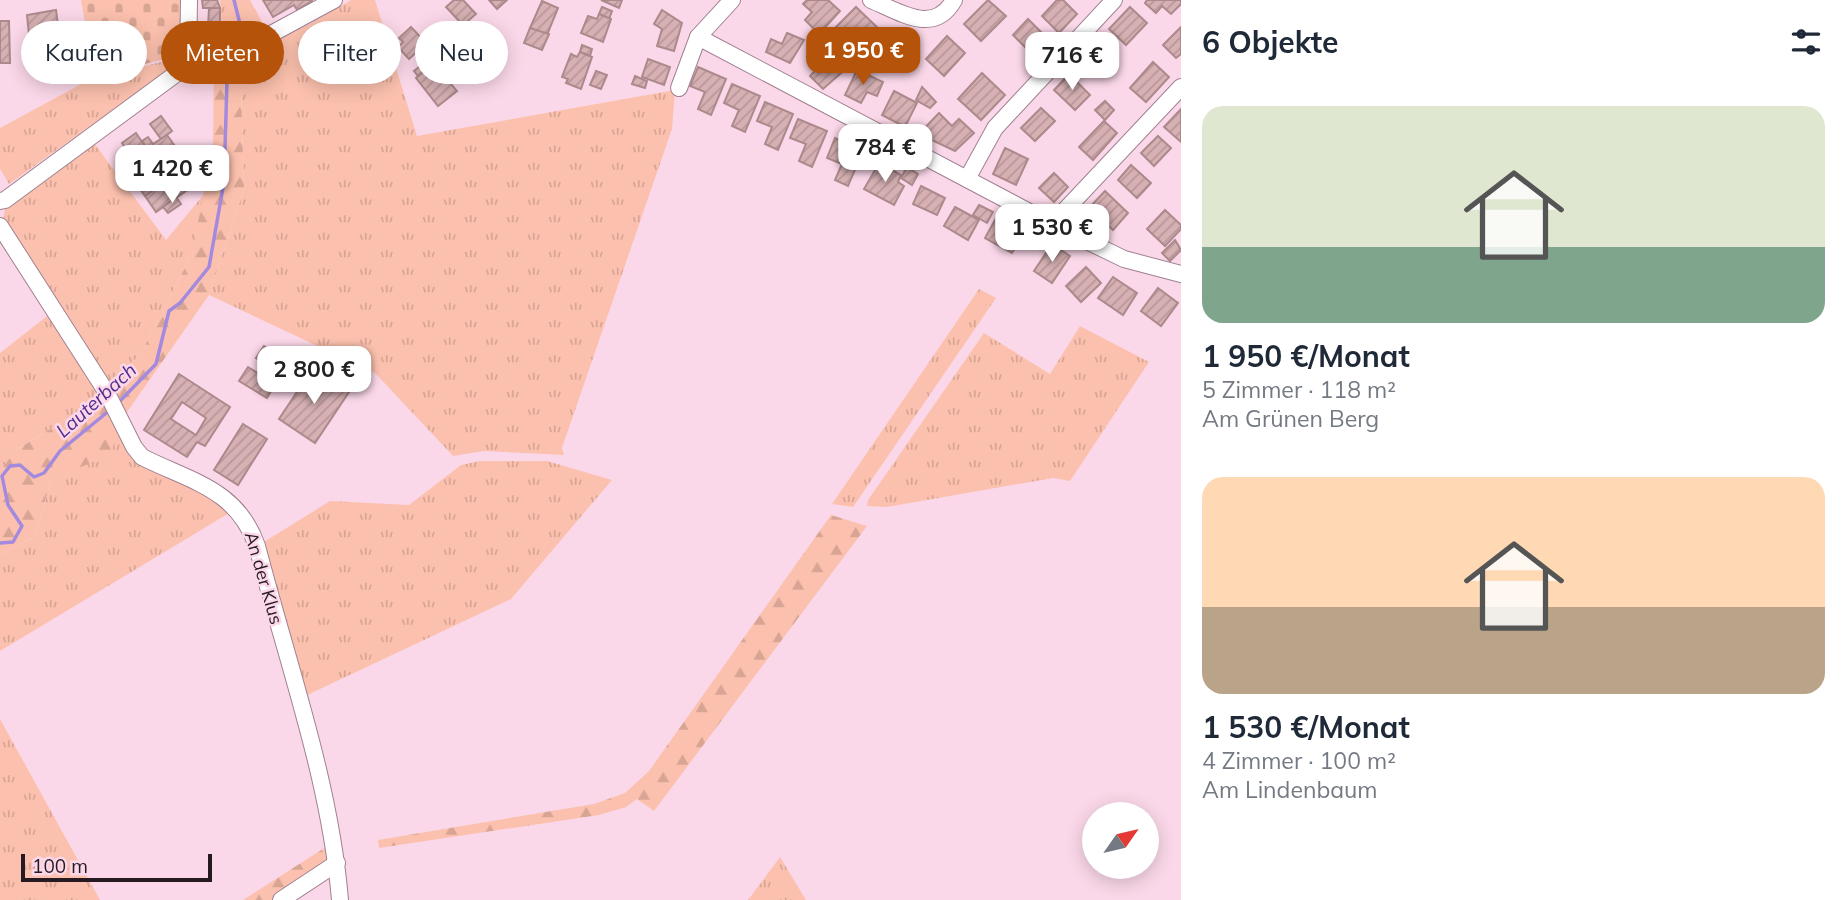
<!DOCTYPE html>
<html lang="de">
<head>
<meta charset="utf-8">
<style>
	:root { --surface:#fff; --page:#f6f6f7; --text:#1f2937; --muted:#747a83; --accent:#b45309 }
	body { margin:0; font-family:Mulish,sans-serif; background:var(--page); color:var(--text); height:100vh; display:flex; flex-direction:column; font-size:26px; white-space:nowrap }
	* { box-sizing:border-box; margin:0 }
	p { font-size:23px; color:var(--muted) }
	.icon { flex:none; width:38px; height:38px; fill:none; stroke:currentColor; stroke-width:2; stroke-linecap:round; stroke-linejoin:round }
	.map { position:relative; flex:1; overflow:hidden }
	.drawer { display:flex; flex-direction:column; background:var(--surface); width:665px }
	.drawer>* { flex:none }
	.hud { position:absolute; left:21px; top:21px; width:665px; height:63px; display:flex; gap:14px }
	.needle { width:46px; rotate:56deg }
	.controls { position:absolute; left:1082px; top:802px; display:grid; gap:14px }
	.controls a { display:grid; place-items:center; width:77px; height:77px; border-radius:50%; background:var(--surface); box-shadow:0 4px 18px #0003; font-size:35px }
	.scale { position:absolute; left:21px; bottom:18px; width:191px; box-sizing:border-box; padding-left:7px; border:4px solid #261a20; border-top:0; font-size:19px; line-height:24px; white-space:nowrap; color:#261a20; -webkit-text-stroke:5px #fbd8e9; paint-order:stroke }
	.price { position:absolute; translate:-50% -60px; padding:0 16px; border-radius:14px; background:#fff; color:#222; font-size:23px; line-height:46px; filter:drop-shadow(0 2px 4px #0008) }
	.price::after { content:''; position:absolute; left:50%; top:42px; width:21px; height:16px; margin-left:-10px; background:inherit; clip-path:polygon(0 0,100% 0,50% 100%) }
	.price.current { background:var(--accent); color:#fff }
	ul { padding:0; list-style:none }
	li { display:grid; align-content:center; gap:14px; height:371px; padding:0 21px }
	li span { display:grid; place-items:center; height:217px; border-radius:21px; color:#555 }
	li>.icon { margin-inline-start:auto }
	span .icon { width:126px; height:126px; fill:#fffc; stroke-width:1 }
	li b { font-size:30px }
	h2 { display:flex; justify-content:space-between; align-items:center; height:84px; padding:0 21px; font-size:30px }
	.pill { padding:0 24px; border-radius:32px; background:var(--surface); box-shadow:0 4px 18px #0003; font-size:24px; line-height:63px }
	.pill.current { background:var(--accent); color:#fff }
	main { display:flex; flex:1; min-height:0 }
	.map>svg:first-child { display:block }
	.grass { fill:url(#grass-tufts) }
	.forest { fill:url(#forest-firs) }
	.cemetery { fill:url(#cemetery-stones) }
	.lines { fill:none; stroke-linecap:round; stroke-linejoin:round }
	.stream { stroke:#a38adf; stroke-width:3.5 }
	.building { fill:url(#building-hatch); stroke:#ac898b; stroke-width:2; fill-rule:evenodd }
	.minor-casing { stroke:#a08190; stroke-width:18 }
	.minor { stroke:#fff; stroke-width:16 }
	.labels { text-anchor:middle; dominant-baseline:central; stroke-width:5; stroke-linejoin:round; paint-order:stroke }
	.street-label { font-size:18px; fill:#261a20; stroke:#fbd8e9 }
	.water-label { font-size:19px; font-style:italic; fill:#522c8e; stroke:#fbd8e9 }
</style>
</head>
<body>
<main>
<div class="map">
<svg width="1181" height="900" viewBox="0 0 1181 900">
	<defs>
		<pattern id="grass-tufts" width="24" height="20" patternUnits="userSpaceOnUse" patternTransform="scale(1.75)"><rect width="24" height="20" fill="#fcc1ae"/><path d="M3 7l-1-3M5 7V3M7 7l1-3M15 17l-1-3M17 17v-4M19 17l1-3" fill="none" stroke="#d8a595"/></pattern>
		<pattern id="forest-firs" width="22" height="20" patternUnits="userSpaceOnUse" patternTransform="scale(1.75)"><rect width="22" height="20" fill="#fcc1ae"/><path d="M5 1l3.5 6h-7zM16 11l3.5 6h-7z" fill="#d8a595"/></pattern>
		<pattern id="cemetery-stones" width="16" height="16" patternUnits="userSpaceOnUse" patternTransform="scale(1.75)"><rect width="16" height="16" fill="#fcc1ae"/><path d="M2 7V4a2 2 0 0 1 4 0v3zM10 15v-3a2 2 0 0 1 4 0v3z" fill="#d8a595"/></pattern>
		<pattern id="building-hatch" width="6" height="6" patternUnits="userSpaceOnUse" patternTransform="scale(1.75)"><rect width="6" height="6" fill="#d6b0b3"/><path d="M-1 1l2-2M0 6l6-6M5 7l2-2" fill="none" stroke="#b8979a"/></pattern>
	</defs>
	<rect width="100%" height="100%" fill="#fbd8e9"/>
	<!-- grass -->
	<g class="grass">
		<polygon points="220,0 250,0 262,22 223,40"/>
		<polygon points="351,0 375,0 417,136 675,90 672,129 562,448 564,455 484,451 453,456 375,373 209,295 244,189 240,54 310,24"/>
		<polygon points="171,60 166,72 9,184 0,169 0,128 94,77"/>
		<polygon points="94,143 166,240 205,193 192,254 140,355 108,384 3,221 5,208"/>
		<polygon points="979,289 996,298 853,507 832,504"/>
		<polygon points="51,313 103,397 16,450 0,471 0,353"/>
		<polygon points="1080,326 1149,362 1070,481 1053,478 887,507 867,506 868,500 984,333 1050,374"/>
		<polygon points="119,425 127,449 211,496 231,512 0,651 0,555 35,536 51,480 111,453"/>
		<polygon points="480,461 547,461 612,480 511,599 303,697 264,542 330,501 409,505 461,465"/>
		<polygon points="0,719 100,900 0,900"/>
		<polygon points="780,857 806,900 748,900"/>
	</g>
	<!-- forest -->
	<g class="forest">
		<polygon points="240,54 244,189 209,295 125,415 108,384 140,355 192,254 213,142 214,61"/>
		<polygon points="103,397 119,425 111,454 51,480 35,536 0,555 0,471 16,450"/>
		<polygon points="831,515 867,526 654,811 637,799 626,807 599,815 379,848 378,840 594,804 625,793 649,771"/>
		<polygon points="329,845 329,859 274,900 243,900"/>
	</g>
	<!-- cemetery -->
	<polygon class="cemetery" points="81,0 182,0 184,54 94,77"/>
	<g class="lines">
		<!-- stream -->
		<g class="stream">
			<polyline points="234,0 242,32"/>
			<polyline points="118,403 156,364 169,311 180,303 209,267 224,182 227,81 236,60"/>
			<polyline points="0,543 13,542 22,526 8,505 2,476 10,466 20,465 34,477 44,473 60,451 110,410"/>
		</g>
	</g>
	<!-- building -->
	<g class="building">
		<polygon points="202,0 217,0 220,8 203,8"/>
		<polygon points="263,0 312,0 312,1 297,10 294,5 273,17"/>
		<polygon points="454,0 463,0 476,14 463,25 446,7"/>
		<polygon points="489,0 507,0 497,9"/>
		<polygon points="601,0 622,0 619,8"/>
		<polygon points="807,0 828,0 840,11 819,34 805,20 812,12 803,4"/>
		<polygon points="988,0 1006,16 981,41 964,24"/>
		<polygon points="1057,0 1063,0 1077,14 1059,33 1042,16"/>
		<polygon points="1147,0 1181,0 1181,4 1171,14 1162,6 1156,13 1145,3"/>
		<polygon points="542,1 558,8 547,35 530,28"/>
		<polygon points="602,7 612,11 609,19 599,14"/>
		<polygon points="856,7 879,29 858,50 835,28"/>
		<polygon points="1130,7 1147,23 1126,45 1109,29"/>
		<polygon points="209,8 220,8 220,28 208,27"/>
		<polygon points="56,10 60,40 30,44 27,15"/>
		<polygon points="662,10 682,23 674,51 657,46 662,29 654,24"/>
		<polygon points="599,14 611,19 603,42 581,33 588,16 597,19"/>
		<polygon points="1028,19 1047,38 1032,54 1013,35"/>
		<polygon points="0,21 9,21 10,63 0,63"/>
		<polygon points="196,27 220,28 221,38 195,42"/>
		<polygon points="411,27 426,43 409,59 398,47 403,42 399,38"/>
		<polygon points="1181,27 1181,54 1176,58 1163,45"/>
		<polygon points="530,28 549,34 542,50 524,43"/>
		<polygon points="488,32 505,48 485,68 469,52"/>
		<polygon points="787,33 804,40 790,63 766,52 771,39 782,44"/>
		<polygon points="947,36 965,53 944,76 926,59"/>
		<polygon points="426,43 430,47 421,57 416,52"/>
		<polygon points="582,45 592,49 590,56 580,52"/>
		<polygon points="819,45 827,52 830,49 848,67 823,89 810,76 818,68 807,57"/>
		<polygon points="1094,45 1113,64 1101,77 1082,58"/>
		<polygon points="580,52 592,57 581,89 566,83 568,79 562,77 571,54 577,57"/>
		<polygon points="648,59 670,67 664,85 642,77"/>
		<polygon points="1153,62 1169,77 1146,102 1130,88"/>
		<polygon points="423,64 427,69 418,76 414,71"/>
		<polygon points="698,67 726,79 711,115 698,109 705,92 690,86"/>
		<polygon points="427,69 434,77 441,72 457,91 438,106 416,78"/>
		<polygon points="857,70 883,82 877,96 867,92 861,103 845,95"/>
		<polygon points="596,71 607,75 601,89 590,85"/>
		<polygon points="982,73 1005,95 981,120 958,99"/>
		<polygon points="1069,74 1090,95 1075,110 1054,90"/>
		<polygon points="635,76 647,81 645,88 632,84"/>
		<polygon points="732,84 760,96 745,132 732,126 739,110 724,103"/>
		<polygon points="922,87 936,102 930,108 916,100"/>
		<polygon points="894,91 917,103 905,127 882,115"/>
		<polygon points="1105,101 1114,110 1105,120 1095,110"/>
		<polygon points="765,102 793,114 778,150 765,144 772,127 757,121"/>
		<polygon points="1041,108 1055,121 1035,141 1021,128"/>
		<polygon points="1181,109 1181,142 1164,127"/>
		<polygon points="939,113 952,126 959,119 974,133 955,151 919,134"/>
		<polygon points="161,116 172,131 161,139 150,124"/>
		<polygon points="798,119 827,131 812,167 799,161 806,144 790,138"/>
		<polygon points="1104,121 1117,133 1093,160 1079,147"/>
		<polygon points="136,133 148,151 134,161 122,143"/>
		<polygon points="167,135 200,181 156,212 145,196 154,189 149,182 163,171 142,141 148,137 153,144"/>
		<polygon points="1158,136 1171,148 1154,166 1141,153"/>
		<polygon points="835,138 863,151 848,186 835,180 842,164 827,158"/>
		<polygon points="1005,148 1028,159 1016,185 993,174"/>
		<polygon points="879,163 901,175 898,182 904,186 894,205 864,189"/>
		<polygon points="1131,165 1151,183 1137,198 1118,180"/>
		<polygon points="907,167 918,174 912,185 901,178"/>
		<polygon points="1054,173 1068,187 1054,202 1039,188"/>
		<polygon points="139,175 141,179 144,177 154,189 145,196 133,179"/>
		<polygon points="921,186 945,198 937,215 913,204"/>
		<polygon points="1105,191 1128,213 1113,230 1089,208"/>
		<polygon points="176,197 181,204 168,213 163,207"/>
		<polygon points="979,205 993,212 987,223 973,215"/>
		<polygon points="955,207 979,220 968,240 944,226"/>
		<polygon points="1165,210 1181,225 1181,229 1165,246 1147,229"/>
		<polygon points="996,218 1024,234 1012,253 985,238"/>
		<polygon points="1175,240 1181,250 1170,261 1162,253"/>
		<polygon points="1052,244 1070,256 1052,283 1034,271"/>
		<polygon points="1086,267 1101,283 1081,302 1066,286"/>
		<polygon points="1113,277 1137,293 1123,315 1098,298"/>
		<polygon points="1158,288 1178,303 1161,326 1141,311"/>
		<polygon points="264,346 297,369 288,381 256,358"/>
		<polygon points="248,367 275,384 267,398 239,381"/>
		<polygon points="313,368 349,392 315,443 279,419"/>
		<path d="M179,374L230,407L205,446L197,442L187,457L144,430ZM182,402L206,418L196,435L171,419Z"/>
		<polygon points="243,424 267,439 238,485 214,470"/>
	</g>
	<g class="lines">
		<!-- minor casing -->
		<g class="minor-casing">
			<g id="minor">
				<polyline points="732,0 698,37 1052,224 1124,259 1181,274"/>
				<path d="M871,0C900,12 934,36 954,0"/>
				<polyline points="188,65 189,0"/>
				<polyline points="679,88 698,37"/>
				<polyline points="967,179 995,128 1114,0"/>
				<polyline points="0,201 5,200 188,65 273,33 334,0"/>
				<polyline points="1052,224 1181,87"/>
				<path d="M0,226L107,393L134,447L142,457C192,482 237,489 257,546C287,662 330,780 340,900"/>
				<polyline points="281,900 337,863"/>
			</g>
		</g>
		<!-- minor -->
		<use href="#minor" class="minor"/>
	</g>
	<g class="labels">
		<!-- street labels -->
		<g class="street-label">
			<text transform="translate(264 578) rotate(74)">An der Klus</text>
		</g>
		<!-- water labels -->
		<g class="water-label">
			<text transform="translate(96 400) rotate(-42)">Lauterbach</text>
		</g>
	</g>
</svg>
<div class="controls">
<a><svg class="needle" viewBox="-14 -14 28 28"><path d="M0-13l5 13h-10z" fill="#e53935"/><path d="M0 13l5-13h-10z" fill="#747a83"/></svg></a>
</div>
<div class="scale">100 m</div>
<b class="price current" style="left:863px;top:87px">1 950 €</b>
<b class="price" style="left:1072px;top:92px">716 €</b>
<b class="price" style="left:885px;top:184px">784 €</b>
<b class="price" style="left:172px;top:205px">1 420 €</b>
<b class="price" style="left:1052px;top:264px">1 530 €</b>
<b class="price" style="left:314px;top:406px">2 800 €</b>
<div class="hud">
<a class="pill">Kaufen</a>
<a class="pill current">Mieten</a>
<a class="pill">Filter</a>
<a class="pill">Neu</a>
</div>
</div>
<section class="drawer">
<h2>6 Objekte<svg class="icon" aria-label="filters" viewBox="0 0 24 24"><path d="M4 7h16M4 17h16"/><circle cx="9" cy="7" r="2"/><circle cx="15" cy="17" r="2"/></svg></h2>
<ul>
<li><span style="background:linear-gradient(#dfe7d0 65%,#7fa58c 0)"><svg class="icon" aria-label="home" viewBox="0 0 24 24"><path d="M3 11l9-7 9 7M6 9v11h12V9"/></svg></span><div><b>1 950 €/Monat</b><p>5 Zimmer · 118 m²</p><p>Am Grünen Berg</p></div></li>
<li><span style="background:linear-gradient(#ffd9b3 60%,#b9a48a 0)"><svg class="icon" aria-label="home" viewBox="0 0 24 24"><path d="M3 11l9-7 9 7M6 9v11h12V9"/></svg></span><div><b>1 530 €/Monat</b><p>4 Zimmer · 100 m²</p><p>Am Lindenbaum</p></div></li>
</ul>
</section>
</main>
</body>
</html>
